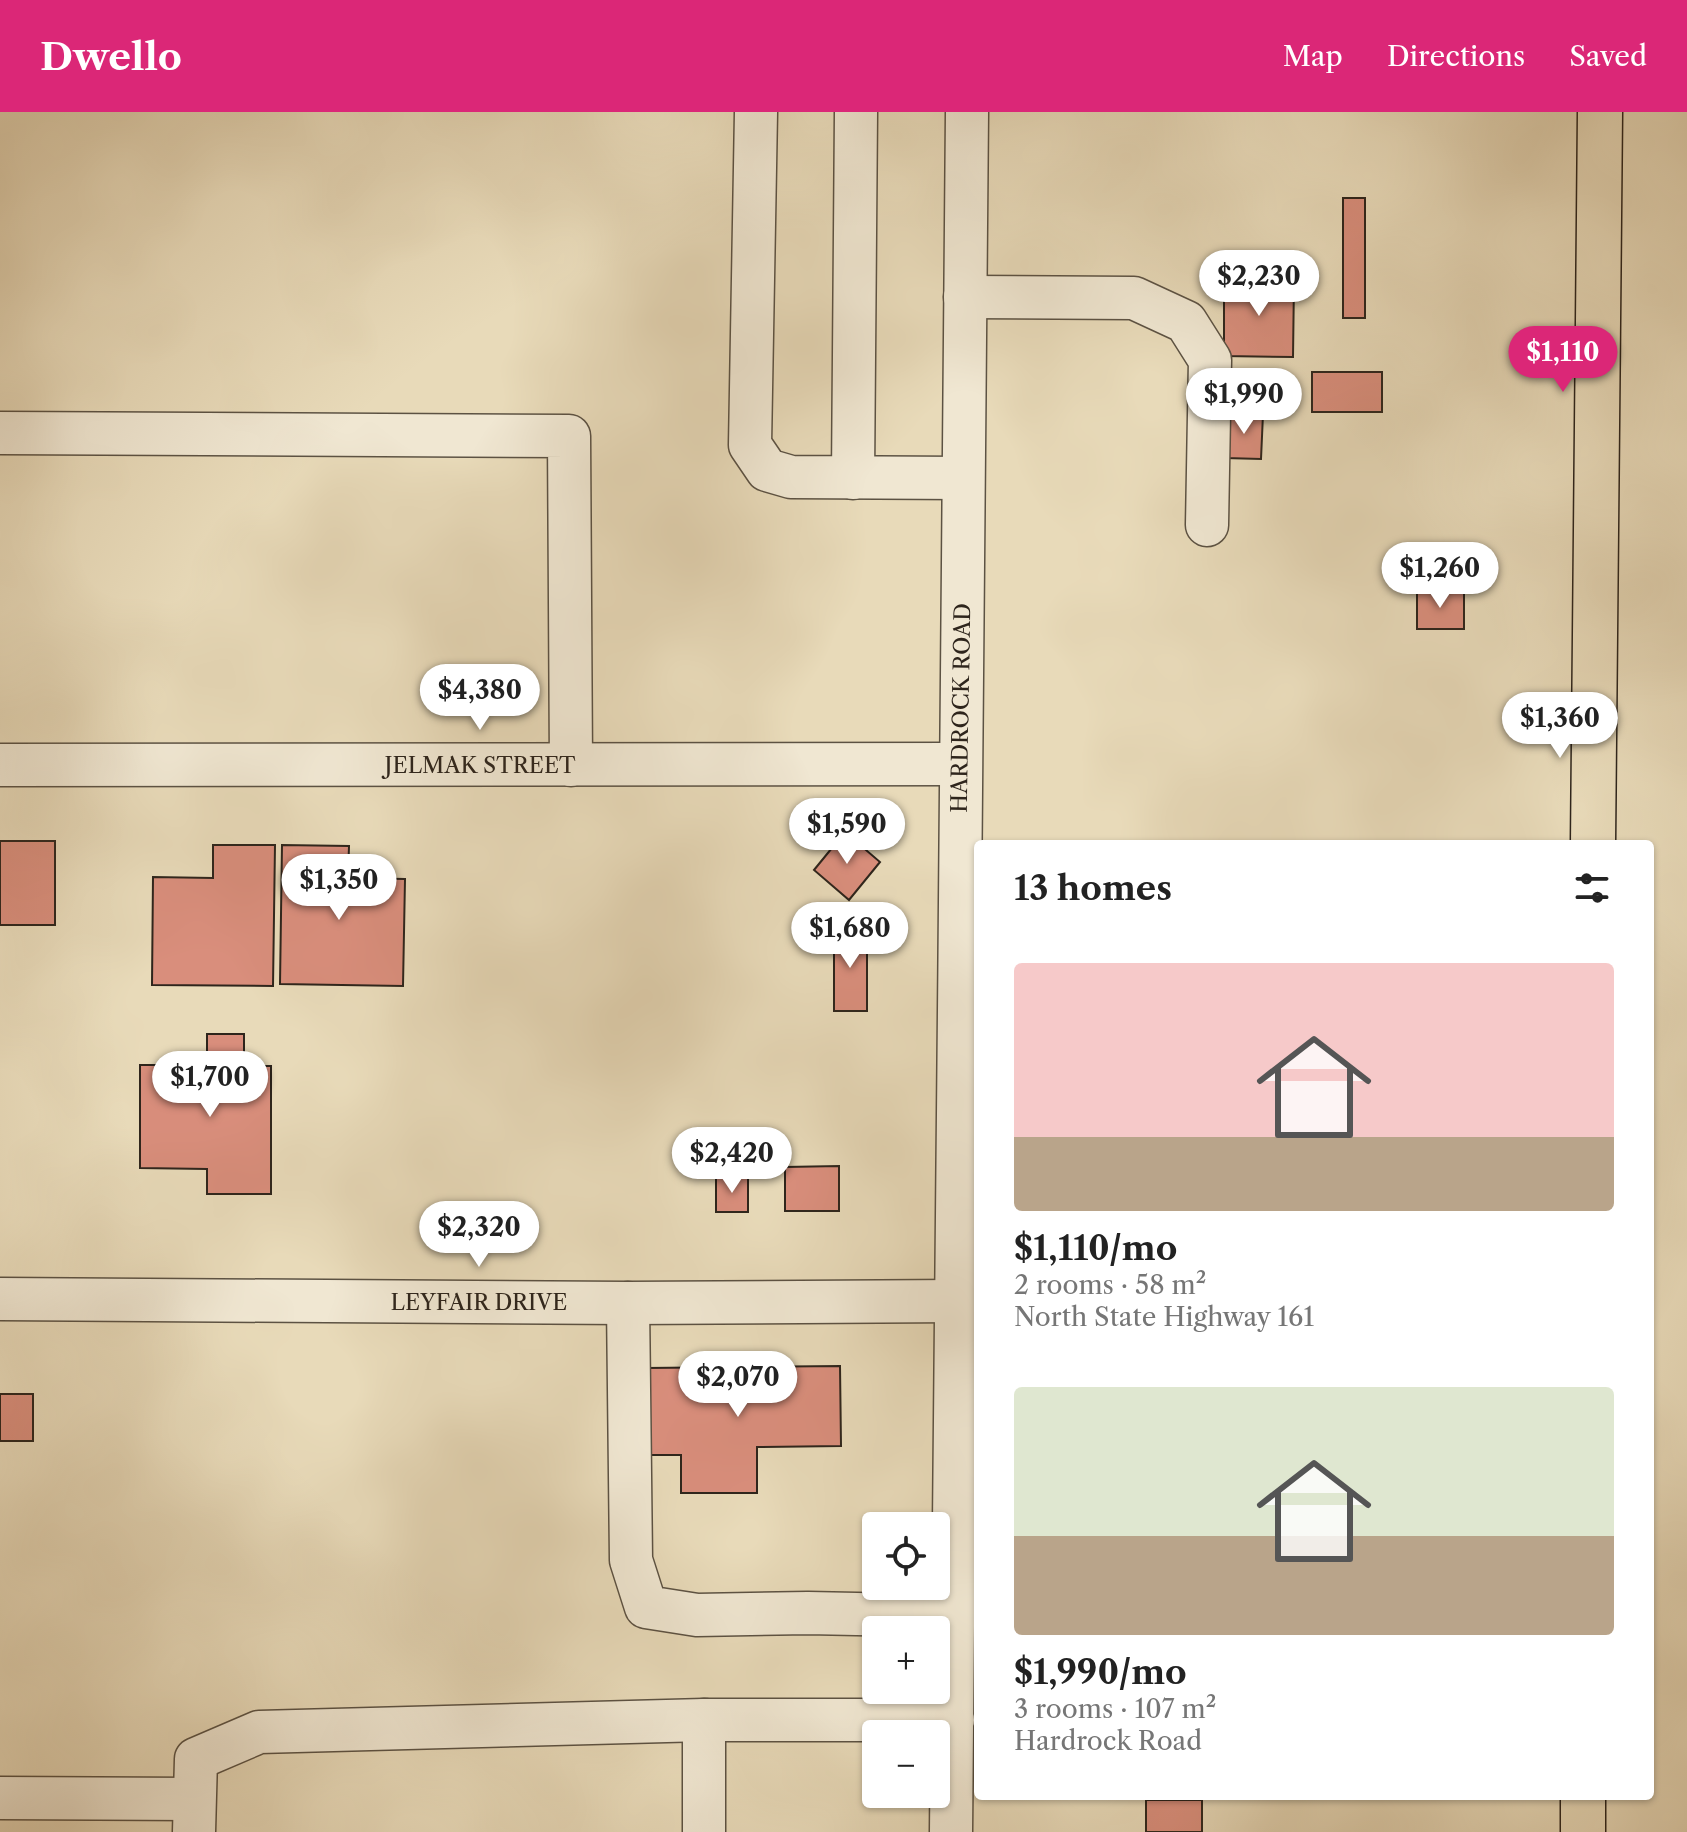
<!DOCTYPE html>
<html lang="en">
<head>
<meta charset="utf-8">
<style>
	:root { --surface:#fff; --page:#f6f6f6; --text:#222; --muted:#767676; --accent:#db2777 }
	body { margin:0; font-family:"Libre Caslon Text",serif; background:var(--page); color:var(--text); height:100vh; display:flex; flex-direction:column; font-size:30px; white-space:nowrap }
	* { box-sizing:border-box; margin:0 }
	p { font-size:26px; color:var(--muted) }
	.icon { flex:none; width:44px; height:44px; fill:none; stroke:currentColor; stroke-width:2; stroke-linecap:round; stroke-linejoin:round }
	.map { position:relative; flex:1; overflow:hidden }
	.details { position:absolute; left:974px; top:728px; width:680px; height:960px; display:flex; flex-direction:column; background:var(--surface); border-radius:8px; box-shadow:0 2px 6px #0004 }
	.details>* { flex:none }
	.tools { position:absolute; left:862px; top:1400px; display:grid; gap:16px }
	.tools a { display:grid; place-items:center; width:88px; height:88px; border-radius:8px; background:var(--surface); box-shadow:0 2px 6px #0004; font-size:40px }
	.price { position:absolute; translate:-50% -68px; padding:0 18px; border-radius:28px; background:#fff; color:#222; font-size:26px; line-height:52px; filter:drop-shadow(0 2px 4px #0008) }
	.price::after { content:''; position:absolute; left:50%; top:48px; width:24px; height:18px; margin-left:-12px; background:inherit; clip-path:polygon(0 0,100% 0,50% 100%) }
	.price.on { background:var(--accent); color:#fff }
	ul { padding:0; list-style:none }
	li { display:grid; align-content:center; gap:16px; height:424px; padding:0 40px }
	li span { display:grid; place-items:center; height:248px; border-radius:8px; color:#555 }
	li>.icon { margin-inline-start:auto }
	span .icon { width:144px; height:144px; fill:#fffc; stroke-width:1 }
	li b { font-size:34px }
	h2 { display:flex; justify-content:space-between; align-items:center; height:96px; padding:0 40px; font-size:34px }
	header { display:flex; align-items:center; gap:48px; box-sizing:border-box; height:112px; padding:0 40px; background:var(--accent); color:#fff }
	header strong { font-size:38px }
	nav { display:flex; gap:44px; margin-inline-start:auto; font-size:28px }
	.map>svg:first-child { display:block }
	.building { fill:#d98e7c; stroke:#2e251c; stroke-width:2 }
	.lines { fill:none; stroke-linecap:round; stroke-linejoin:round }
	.minor-casing { stroke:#5c5243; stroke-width:45 }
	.major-casing { stroke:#2e251c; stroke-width:47 }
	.minor { stroke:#f0e7d2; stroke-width:42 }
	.major { stroke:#e8dab9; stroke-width:44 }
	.labels { text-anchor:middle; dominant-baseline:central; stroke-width:8; stroke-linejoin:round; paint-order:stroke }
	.street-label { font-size:22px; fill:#2e251c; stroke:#f0e7d2 }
</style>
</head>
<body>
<header>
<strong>Dwello</strong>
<nav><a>Map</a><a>Directions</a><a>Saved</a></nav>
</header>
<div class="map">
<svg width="1687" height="1720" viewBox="0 0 1687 1720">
	<rect width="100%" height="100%" fill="#e8dab9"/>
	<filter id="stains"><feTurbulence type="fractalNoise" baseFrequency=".0025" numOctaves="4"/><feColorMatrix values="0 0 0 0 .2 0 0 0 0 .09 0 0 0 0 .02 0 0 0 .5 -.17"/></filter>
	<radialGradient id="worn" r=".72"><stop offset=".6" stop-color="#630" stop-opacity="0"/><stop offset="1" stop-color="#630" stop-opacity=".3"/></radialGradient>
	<!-- building -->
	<g class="building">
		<rect x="1343" y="86" width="22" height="120"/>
		<polygon points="1224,168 1294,169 1293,245 1224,244"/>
		<rect x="1312" y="260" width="70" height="40"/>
		<polygon points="1227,300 1263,302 1261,347 1225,346"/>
		<rect x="1417" y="480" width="47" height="37"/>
		<polygon points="845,720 880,750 849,788 814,758"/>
		<rect x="0" y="729" width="55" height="84"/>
		<polygon points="213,733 275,733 273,874 152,873 153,765 213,766"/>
		<polygon points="282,733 349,734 348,766 405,767 403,874 280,872"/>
		<rect x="834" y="818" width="33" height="81"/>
		<polygon points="207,922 244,922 244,954 271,954 271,1082 207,1082 207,1057 140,1056 140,953 207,953"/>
		<polygon points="839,1054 839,1099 785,1099 785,1055"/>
		<rect x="716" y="1066" width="32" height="34"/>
		<polygon points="840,1254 841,1334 757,1335 757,1381 681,1381 681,1343 648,1343 647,1256"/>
		<rect x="0" y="1282" width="33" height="47"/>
		<rect x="1146" y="1688" width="56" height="32"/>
	</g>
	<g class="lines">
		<!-- minor casing -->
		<g class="minor-casing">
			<g id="minor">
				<polyline points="756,0 750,333 767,358 791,365 963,366"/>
				<polyline points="965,185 1134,186 1186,210 1210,248 1207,413"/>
				<polyline points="0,321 569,324 571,653"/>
				<polyline points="853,366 856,0"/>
				<polyline points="0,653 960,652"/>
				<polyline points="0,1187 628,1191 958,1189"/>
				<polyline points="628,1191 631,1448 646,1495 697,1503 808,1501 954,1504"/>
				<polyline points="0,1686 194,1687"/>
				<polyline points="194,1720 196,1647 259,1620 704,1608"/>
				<polyline points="704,1720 704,1608 953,1608"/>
				<path d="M951,1720C958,1147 961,573 967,0"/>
			</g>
		</g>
		<!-- major casing -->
		<g class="major-casing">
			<g id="major">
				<polyline points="1593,732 1600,0"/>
				<polyline points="1583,1720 1583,1684"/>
			</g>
		</g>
		<!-- minor -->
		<use href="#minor" class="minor"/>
		<!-- major -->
		<use href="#major" class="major"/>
	</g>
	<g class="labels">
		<!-- street labels -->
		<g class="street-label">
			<text transform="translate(961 596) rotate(-89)">HARDROCK ROAD</text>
			<text x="480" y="653">JELMAK STREET</text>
			<text x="479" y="1190">LEYFAIR DRIVE</text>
		</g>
	</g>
	<rect width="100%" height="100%" filter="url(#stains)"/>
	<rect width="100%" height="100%" fill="url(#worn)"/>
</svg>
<div class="tools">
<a><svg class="icon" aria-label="locate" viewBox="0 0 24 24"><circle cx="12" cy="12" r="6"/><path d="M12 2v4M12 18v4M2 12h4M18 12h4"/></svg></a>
<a>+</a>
<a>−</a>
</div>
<b class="price" style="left:1259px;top:206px">$2,230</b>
<b class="price on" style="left:1563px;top:282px">$1,110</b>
<b class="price" style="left:1244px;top:324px">$1,990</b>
<b class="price" style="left:1440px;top:498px">$1,260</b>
<b class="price" style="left:480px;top:620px">$4,380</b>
<b class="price" style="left:1560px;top:648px">$1,360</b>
<b class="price" style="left:847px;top:754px">$1,590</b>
<b class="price" style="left:339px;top:810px">$1,350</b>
<b class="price" style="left:850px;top:858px">$1,680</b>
<b class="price" style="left:210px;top:1007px">$1,700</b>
<b class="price" style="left:732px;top:1083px">$2,420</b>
<b class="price" style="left:479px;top:1157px">$2,320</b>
<b class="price" style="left:738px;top:1307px">$2,070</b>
<section class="details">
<h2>13 homes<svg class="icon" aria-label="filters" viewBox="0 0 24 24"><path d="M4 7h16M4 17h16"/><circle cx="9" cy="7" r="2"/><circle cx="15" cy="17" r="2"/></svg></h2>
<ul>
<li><span style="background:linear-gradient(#f6c9c9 70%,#b9a48a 0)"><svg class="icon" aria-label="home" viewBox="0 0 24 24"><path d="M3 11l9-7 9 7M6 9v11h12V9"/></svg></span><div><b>$1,110/mo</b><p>2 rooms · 58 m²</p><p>North State Highway 161</p></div></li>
<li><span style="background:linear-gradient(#dfe7d0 60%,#b9a48a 0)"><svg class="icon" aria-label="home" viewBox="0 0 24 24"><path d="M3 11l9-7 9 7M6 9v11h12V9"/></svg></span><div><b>$1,990/mo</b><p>3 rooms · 107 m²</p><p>Hardrock Road</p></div></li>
</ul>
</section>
</div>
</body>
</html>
